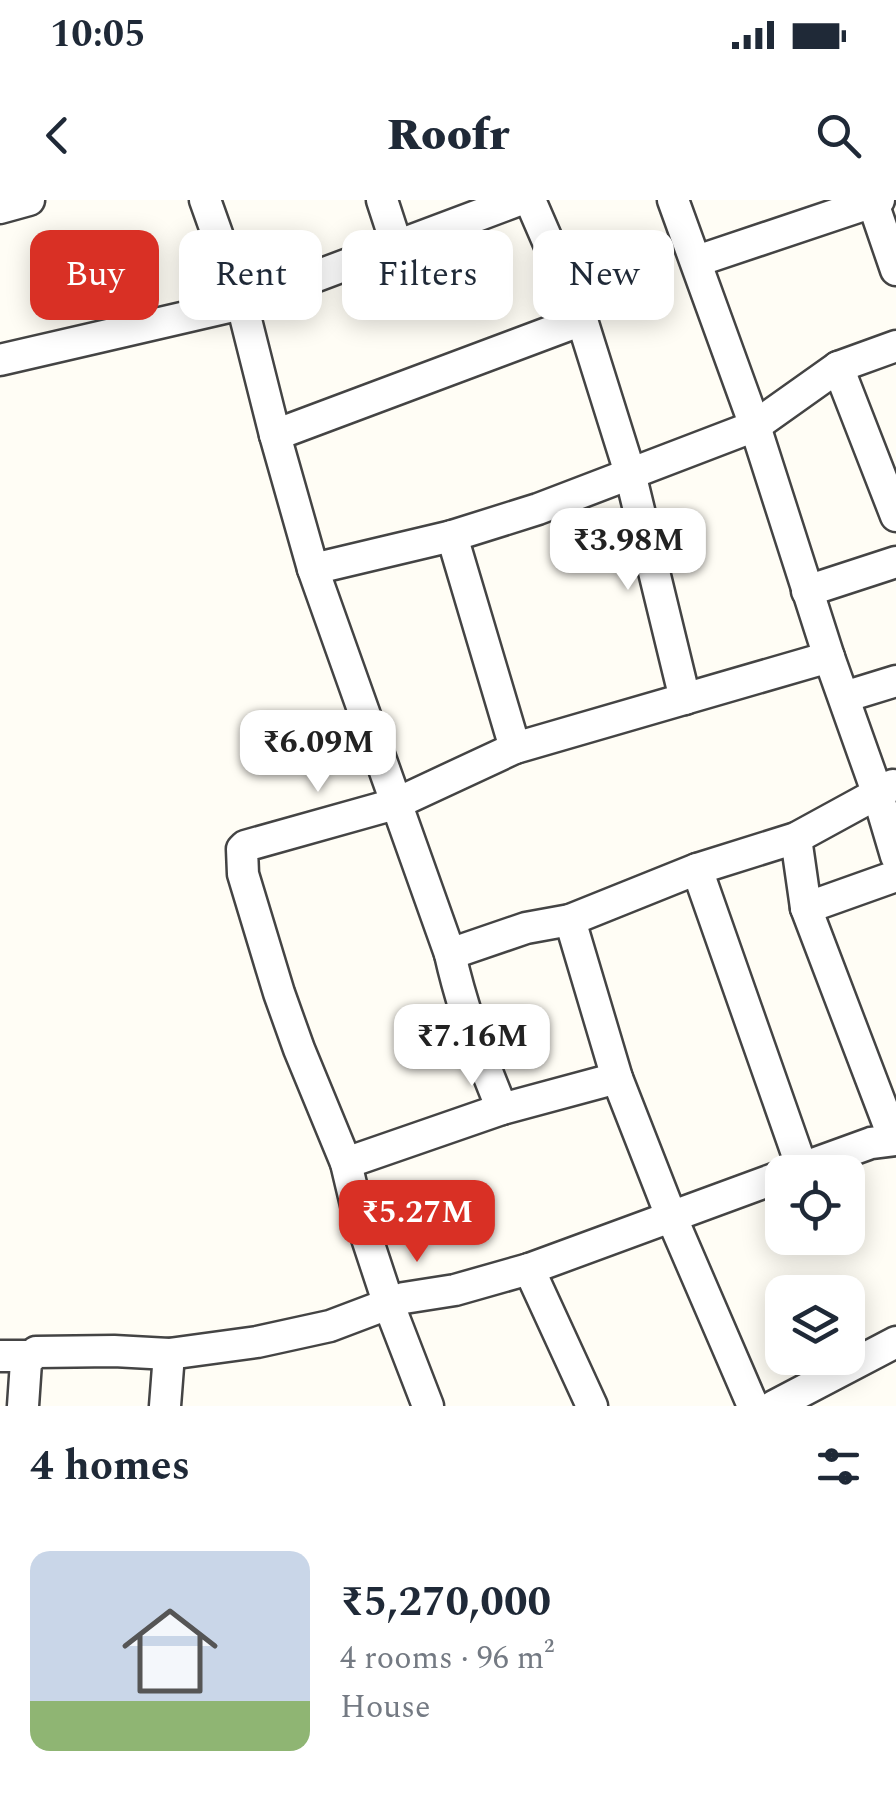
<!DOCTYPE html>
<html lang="en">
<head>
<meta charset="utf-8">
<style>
	:root { --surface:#fff; --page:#f2f2f3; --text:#1f2937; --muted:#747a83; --accent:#d93025 }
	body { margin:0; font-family:Spectral,serif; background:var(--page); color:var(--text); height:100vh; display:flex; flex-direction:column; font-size:38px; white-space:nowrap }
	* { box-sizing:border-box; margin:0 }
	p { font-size:32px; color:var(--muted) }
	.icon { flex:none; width:55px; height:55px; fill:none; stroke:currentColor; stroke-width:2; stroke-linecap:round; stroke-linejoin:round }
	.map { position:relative; height:1206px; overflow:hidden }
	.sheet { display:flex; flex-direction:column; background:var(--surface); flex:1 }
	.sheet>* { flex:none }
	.top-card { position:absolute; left:30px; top:30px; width:838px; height:90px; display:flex; gap:20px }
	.tools { position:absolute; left:765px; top:955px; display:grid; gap:20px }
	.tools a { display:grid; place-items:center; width:100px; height:100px; border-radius:20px; background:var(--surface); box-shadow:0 5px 25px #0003; font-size:50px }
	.price { position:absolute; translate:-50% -85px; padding:0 22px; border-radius:20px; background:#fff; color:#222; font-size:32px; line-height:65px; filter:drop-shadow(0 2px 5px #0008) }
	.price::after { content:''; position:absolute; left:50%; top:60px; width:30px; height:22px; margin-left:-15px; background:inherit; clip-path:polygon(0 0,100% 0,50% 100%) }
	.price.active { background:var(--accent); color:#fff }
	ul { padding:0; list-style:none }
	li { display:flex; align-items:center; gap:30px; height:250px; padding:0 30px }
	li span { display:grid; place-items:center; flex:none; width:280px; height:200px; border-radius:20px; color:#555 }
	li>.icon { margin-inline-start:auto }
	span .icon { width:120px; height:120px; fill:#fffc; stroke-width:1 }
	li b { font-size:42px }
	h2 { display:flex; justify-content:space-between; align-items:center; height:120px; padding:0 30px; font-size:42px }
	.chip { padding:0 35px; border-radius:20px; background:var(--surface); box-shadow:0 5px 25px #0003; font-size:35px; line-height:90px }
	.chip.active { background:var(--accent); color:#fff }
	.status { display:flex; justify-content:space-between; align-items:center; height:70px; padding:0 50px; background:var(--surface); direction:ltr }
	.status svg { height:28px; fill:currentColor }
	header { display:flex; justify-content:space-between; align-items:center; height:130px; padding:0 30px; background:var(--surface); font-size:45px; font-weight:800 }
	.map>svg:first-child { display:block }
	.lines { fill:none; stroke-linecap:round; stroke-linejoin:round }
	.minor-casing { stroke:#444; stroke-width:35 }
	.minor { stroke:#fff; stroke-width:30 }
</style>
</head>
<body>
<div class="status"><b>10:05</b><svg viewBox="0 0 49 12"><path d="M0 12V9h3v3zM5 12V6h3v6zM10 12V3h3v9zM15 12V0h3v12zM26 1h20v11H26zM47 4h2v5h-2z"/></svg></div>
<header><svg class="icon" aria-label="back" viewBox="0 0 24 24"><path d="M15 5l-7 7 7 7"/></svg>Roofr<svg class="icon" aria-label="search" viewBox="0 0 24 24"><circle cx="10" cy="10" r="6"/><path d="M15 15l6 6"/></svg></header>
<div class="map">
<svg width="896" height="1206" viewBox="0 0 896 1206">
	<rect width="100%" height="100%" fill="#fffdf5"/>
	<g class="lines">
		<!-- minor casing -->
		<g class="minor-casing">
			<g id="minor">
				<path d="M205,0L242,104L275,235L313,369L450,754C462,808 481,858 502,909"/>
				<polyline points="382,0 397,46"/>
				<polyline points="530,0 582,120 630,273 685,499"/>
				<polyline points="673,0 755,226 829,457 877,592 896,656"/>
				<polyline points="872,0 896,70"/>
				<polyline points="0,8 29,0"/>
				<polyline points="697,61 879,0"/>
				<polyline points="0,160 242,104 519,0"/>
				<polyline points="838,167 896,316"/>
				<polyline points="275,235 582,120"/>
				<polyline points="452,336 515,548"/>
				<polyline points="313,369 452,336 538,309 755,226 838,167 896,146"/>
				<polyline points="807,391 896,362"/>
				<polyline points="844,497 896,481"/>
				<polyline points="796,638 806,708 894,939"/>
				<polyline points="697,669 802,968"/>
				<polyline points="806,708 896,676"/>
				<polyline points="570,720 617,878 671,1016 753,1206"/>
				<polyline points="450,754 526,728 570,720 697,669 796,638 893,585"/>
				<polyline points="346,963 502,909 617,878"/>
				<polyline points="791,972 871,943 896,940"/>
				<polyline points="529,1069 592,1206"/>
				<polyline points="0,1156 30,1156"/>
				<polyline points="23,1206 26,1162 36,1152 114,1151 169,1154 257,1142 330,1126 404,1098 455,1090 529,1069 782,976"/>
				<polyline points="165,1206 169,1154"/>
				<polyline points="428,1206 389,1105 356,1005 346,963 299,849 279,793 243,674 242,649 245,646 395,604 515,548 829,457"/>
				<polyline points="774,1206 896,1142"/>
			</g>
		</g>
		<!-- minor -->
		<use href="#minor" class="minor"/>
	</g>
</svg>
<div class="tools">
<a><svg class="icon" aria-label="locate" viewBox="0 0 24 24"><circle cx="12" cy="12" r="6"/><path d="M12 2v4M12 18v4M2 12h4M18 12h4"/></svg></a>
<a><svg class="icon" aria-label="layers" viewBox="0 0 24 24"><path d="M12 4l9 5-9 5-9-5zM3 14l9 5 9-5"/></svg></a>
</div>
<b class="price" style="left:628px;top:393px">₹3.98M</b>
<b class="price" style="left:318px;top:595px">₹6.09M</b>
<b class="price" style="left:472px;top:889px">₹7.16M</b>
<b class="price active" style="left:417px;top:1065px">₹5.27M</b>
<div class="top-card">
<a class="chip active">Buy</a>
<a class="chip">Rent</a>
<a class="chip">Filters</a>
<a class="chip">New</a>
</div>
</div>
<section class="sheet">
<h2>4 homes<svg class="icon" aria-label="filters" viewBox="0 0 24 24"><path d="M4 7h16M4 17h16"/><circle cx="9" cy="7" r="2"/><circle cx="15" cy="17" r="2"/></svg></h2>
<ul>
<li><span style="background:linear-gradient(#c9d6e8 75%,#8fb573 0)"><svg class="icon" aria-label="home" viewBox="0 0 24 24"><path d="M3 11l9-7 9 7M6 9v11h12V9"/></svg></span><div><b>₹5,270,000</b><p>4 rooms · 96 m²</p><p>House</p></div></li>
</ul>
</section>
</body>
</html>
